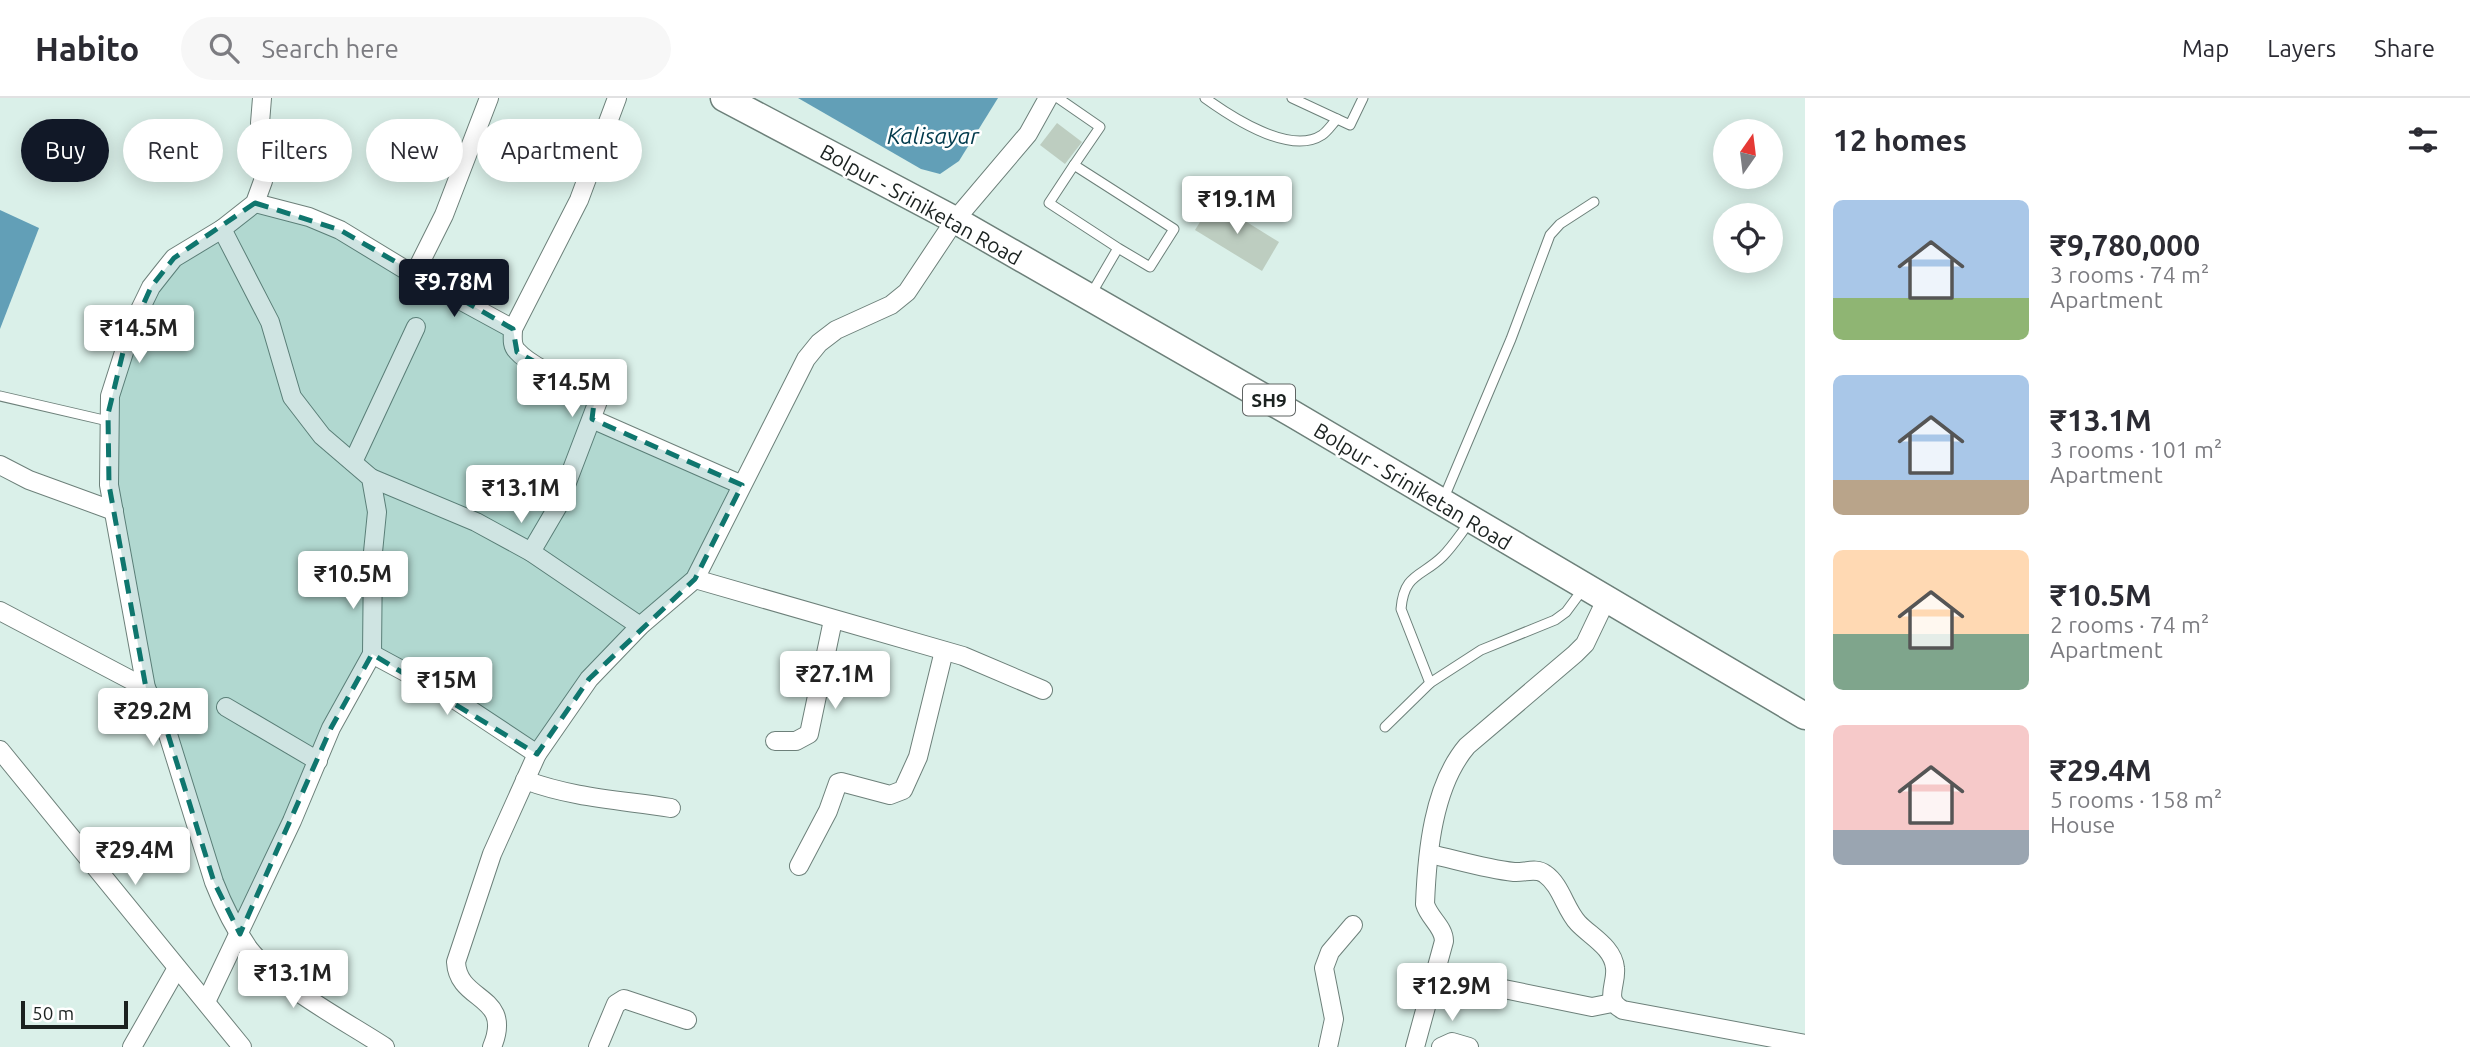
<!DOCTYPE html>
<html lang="en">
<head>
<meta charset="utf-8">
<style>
	:root { --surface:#fff; --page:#f7f7f7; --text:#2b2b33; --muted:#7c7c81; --line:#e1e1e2; --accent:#111827 }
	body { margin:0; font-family:Ubuntu,sans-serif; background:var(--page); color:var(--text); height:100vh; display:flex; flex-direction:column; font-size:26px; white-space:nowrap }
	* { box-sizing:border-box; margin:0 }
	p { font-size:23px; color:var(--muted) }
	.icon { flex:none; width:38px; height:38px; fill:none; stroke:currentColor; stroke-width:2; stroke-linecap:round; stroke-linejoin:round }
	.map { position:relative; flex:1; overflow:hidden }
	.sheet { display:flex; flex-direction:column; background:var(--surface); width:665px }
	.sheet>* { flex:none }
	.hud { position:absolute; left:21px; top:21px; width:665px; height:63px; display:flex; gap:14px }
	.needle { width:46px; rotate:14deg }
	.tools { position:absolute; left:1713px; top:21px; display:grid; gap:14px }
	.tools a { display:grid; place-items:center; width:70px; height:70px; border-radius:50%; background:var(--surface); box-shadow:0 4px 18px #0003; font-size:35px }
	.scale { position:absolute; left:21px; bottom:18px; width:107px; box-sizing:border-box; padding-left:7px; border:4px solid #1b2220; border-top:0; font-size:19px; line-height:24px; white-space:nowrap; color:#1b2220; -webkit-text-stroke:5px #fff; paint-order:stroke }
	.price { position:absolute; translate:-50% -60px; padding:0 16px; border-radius:7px; background:#fff; color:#222; font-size:23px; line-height:46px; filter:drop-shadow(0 2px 4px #0008) }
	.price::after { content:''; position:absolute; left:50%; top:42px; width:21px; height:16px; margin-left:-10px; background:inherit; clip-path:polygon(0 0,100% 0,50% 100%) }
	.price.selected { background:var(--accent); color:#fff }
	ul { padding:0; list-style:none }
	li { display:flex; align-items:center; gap:21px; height:175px; padding:0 28px }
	li span { display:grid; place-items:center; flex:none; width:196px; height:140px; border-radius:10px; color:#555 }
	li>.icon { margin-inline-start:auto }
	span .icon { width:84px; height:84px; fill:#fffc; stroke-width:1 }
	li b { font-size:30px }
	h2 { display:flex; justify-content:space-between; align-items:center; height:84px; padding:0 28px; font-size:30px }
	.pill { padding:0 24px; border-radius:32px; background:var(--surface); box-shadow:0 4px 18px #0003; font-size:24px; line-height:63px }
	.pill.selected { background:var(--accent); color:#fff }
	header { display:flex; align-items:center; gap:42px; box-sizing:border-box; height:98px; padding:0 35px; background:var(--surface); border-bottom:2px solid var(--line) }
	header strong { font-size:33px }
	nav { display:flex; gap:38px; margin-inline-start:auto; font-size:24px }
	.search { width:490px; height:63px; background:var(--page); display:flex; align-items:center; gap:18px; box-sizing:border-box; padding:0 24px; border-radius:38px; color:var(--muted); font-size:26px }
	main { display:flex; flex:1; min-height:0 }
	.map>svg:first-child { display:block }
	.water { fill:#629fb7 }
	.building { fill:#bdcdc0 }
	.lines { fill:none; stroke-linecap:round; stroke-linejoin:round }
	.service-casing { stroke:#6d807a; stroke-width:11 }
	.minor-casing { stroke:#6d807a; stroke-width:20 }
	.primary-casing { stroke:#6d807a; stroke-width:29 }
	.service { stroke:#fff; stroke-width:9 }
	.minor { stroke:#fff; stroke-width:18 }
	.primary { stroke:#fff; stroke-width:26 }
	.marked { fill:#0f766e; fill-opacity:0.2; stroke:#0f766e; stroke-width:5; stroke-dasharray:14 9; stroke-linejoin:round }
	.labels { text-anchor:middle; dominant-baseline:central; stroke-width:5; stroke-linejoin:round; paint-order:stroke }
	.shield { fill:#fff; stroke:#5f6463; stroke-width:2 }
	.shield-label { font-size:19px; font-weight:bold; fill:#1b2220 }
	.street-label { font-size:21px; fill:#1b2220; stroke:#fff }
	.water-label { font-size:23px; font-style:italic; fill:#013a4c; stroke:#fff }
</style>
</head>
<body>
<header>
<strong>Habito</strong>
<div class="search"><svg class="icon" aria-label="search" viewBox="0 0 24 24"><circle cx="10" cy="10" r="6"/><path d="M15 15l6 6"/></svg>Search here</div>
<nav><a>Map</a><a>Layers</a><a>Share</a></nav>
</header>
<main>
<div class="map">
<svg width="1805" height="949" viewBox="0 0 1805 949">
	<rect width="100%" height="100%" fill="#daf0e9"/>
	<!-- water -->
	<g class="water">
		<polygon points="798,0 998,0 959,63 940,76 921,71"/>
		<polygon points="0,112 39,130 0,231"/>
	</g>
	<!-- building -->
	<g class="building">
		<polygon points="1057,25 1082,44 1065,66 1040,47"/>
		<polygon points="1213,103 1279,144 1262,173 1195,132"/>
	</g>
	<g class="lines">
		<!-- service casing -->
		<g class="service-casing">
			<g id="service">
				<polyline points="1058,0 1100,29 1074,67"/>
				<path d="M1205,0C1230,18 1290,58 1322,37C1328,33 1332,26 1337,21"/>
				<polyline points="1292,0 1350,27 1363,0"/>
				<polyline points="1090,198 1118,150 1049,105 1074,67 1174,131 1150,169 1118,150"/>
				<polyline points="0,298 108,323"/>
				<polyline points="1443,402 1511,241 1550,137 1560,126 1594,104"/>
				<path d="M1430,585L1401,511C1404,475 1422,479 1443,458C1453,448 1461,435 1470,424"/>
				<polyline points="1385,629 1430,585 1481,552 1555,522 1566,514 1583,491"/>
			</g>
		</g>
		<!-- minor casing -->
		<g class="minor-casing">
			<g id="minor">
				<polyline points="255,105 309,119 340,132 414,177 513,231"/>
				<polyline points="414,177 444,117 489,0"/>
				<polyline points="592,321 742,387"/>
				<polyline points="353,364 416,229"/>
				<polyline points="0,367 29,382 114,413"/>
				<polyline points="371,380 476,424 531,454 640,528"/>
				<path d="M531,454L558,408L598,303L592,295C573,287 530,268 517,253C511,247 513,239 513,231L579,102L617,0"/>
				<polyline points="695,481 963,558 1043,592"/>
				<path d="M0,513L146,590L166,630L214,784C223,807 235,831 249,851C277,887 345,923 385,949"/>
				<polyline points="372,556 448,597 537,656"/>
				<polyline points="146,590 109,387 110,298 133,226 151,189 162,175 174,160 222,131 255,105 263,83 269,47 268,40 260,25 262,0"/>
				<polyline points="226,609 318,663"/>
				<polyline points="775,643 796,643 809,636 833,522"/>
				<polyline points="0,652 242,949"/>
				<path d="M525,682C573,700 621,702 671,710"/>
				<path d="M1430,756C1457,762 1486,771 1514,774C1524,775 1536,769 1545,776C1561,787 1565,811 1578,825C1590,838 1613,849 1615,870C1617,887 1603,902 1623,912L1805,946"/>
				<polyline points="799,768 828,713 838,685 841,684 890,697 903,692 918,659 944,553"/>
				<polyline points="1469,880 1504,891 1592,909 1612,905"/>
				<polyline points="206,904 292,723 331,630 372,556 373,454 377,414 371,380 322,338 292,299 270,224 222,131"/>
				<polyline points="132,949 177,870"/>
				<path d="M492,949C514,896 458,905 456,864L492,756L537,656L589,581L640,528L695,481L806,261L819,245L836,232L891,207L907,194L955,122L1028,36L1048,0"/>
				<polyline points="598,949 616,906 624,901 687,922"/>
				<polyline points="1328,949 1334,921 1324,870 1330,854 1353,827"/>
				<path d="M1415,949L1444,843C1444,829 1429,820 1425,806C1427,755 1433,688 1467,648L1575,556L1585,546L1606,502"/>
				<polyline points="1441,949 1452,944 1469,949"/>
			</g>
		</g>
		<!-- primary casing -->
		<g class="primary-casing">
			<polyline id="primary" points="724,0 955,122 1293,316 1805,618"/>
		</g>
		<!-- service -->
		<use href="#service" class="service"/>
		<!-- minor -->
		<use href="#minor" class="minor"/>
		<!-- primary -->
		<use href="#primary" class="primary"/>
	</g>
	<!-- marked area -->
	<path class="marked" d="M255,105L340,132L513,231L517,254L595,297L592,321L742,387L695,481L589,581L537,656L372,556L331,630L240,836L214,784L166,630L146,590L109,387L108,316L124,250L151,189L174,160Z"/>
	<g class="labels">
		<!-- shield labels -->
		<rect class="shield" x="1243" y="286.5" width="52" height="31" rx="5"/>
		<g class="shield-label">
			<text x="1269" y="302">SH9</text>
		</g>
		<!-- street labels -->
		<g class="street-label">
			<text transform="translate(921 106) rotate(29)">Bolpur - Sriniketan Road</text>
			<text transform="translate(1413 388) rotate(31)">Bolpur - Sriniketan Road</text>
		</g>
		<!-- water labels -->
		<g class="water-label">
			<text x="933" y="37">Kalisayar</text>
		</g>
	</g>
</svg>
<div class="tools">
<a><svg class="needle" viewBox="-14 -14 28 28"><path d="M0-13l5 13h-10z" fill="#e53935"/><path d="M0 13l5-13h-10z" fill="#7c7c81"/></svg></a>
<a><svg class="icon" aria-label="locate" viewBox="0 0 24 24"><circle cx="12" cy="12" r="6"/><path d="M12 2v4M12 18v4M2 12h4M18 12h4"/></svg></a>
</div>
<div class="scale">50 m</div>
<b class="price" style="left:1237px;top:138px">₹19.1M</b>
<b class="price selected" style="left:454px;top:221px">₹9.78M</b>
<b class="price" style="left:139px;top:267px">₹14.5M</b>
<b class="price" style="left:572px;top:321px">₹14.5M</b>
<b class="price" style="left:521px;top:427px">₹13.1M</b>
<b class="price" style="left:353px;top:513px">₹10.5M</b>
<b class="price" style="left:835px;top:613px">₹27.1M</b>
<b class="price" style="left:447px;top:619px">₹15M</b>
<b class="price" style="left:153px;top:650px">₹29.2M</b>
<b class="price" style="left:135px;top:789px">₹29.4M</b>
<b class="price" style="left:293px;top:912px">₹13.1M</b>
<b class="price" style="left:1452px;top:925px">₹12.9M</b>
<div class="hud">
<a class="pill selected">Buy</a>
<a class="pill">Rent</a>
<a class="pill">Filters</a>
<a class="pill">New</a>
<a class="pill">Apartment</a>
</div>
</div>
<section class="sheet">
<h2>12 homes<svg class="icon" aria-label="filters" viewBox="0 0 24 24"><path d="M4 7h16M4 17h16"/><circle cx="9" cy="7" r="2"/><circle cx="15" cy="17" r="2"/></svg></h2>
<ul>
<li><span style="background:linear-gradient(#a9c7e8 70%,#8fb573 0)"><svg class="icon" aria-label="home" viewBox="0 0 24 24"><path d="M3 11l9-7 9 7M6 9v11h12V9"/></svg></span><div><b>₹9,780,000</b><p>3 rooms · 74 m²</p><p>Apartment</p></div></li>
<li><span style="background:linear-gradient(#a9c7e8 75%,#b9a48a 0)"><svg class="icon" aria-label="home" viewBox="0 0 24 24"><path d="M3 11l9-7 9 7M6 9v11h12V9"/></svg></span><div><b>₹13.1M</b><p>3 rooms · 101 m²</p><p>Apartment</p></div></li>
<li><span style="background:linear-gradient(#ffd9b3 60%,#7fa58c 0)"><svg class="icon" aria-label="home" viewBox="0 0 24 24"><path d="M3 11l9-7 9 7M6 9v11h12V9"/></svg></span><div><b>₹10.5M</b><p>2 rooms · 74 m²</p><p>Apartment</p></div></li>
<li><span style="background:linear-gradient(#f6c9c9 75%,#9aa5b1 0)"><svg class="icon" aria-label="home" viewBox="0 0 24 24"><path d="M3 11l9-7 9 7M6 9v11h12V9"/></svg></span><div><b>₹29.4M</b><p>5 rooms · 158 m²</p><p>House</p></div></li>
</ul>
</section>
</main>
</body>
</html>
